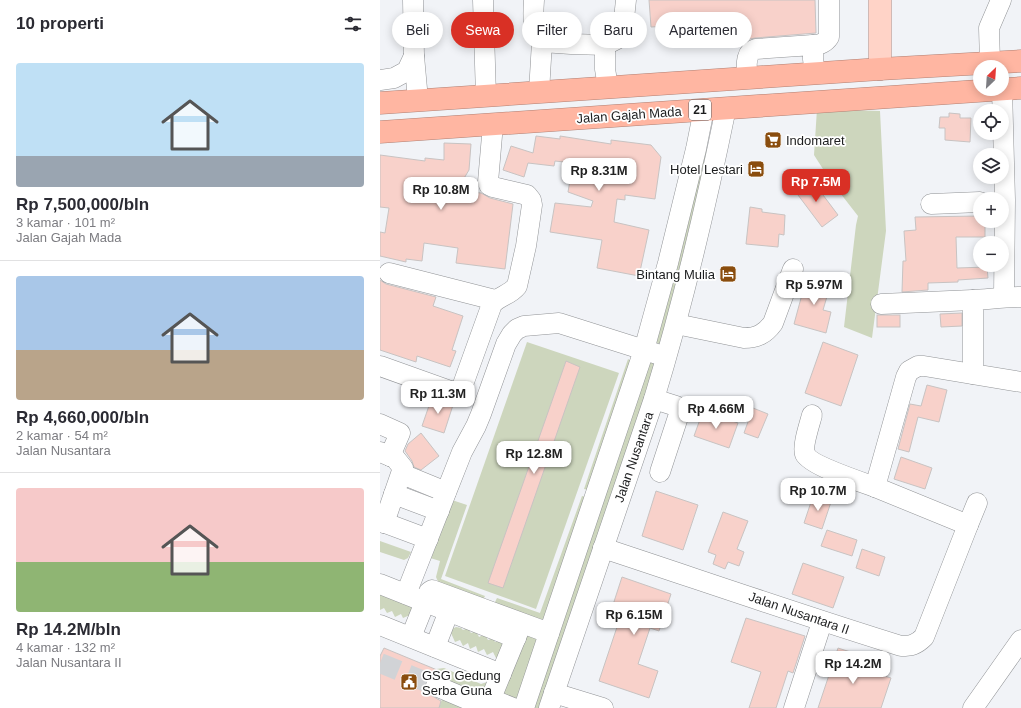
<!DOCTYPE html>
<html lang="id">
<head>
<meta charset="utf-8">
<style>
	:root { --surface:#fff; --page:#f2f2f3; --text:#2b2b33; --muted:#7c7c81; --line:#e1e1e2; --accent:#d93025 }
	body { margin:0; font-family:Arial,sans-serif; background:var(--page); color:var(--text); height:100vh; display:flex; flex-direction:column; font-size:15px; white-space:nowrap }
	* { box-sizing:border-box; margin:0 }
	p { font-size:13px; color:var(--muted) }
	.icon { flex:none; width:22px; height:22px; fill:none; stroke:currentColor; stroke-width:2; stroke-linecap:round; stroke-linejoin:round }
	.map { position:relative; flex:1; overflow:hidden }
	.side { display:flex; flex-direction:column; background:var(--surface); width:380px }
	.side>* { flex:none }
	.top-card { position:absolute; left:12px; top:12px; width:380px; height:36px; display:flex; gap:8px }
	.needle { width:26px; rotate:25deg }
	.fabs { position:absolute; left:593px; top:60px; display:grid; gap:8px }
	.fabs a { display:grid; place-items:center; width:36px; height:36px; border-radius:50%; background:var(--surface); box-shadow:0 2px 10px #0003; font-size:20px }
	.price { position:absolute; translate:-50% -34px; padding:0 9px; border-radius:8px; background:#fff; color:#222; font-size:13px; line-height:26px; filter:drop-shadow(0 1px 2px #0008) }
	.price::after { content:''; position:absolute; left:50%; top:24px; width:12px; height:9px; margin-left:-6px; background:inherit; clip-path:polygon(0 0,100% 0,50% 100%) }
	.price.current { background:var(--accent); color:#fff }
	ul { padding:0; list-style:none }
	li { display:grid; align-content:center; gap:8px; height:212px; padding:0 16px }
	li+li { border-top:1px solid var(--line) }
	li span { display:grid; place-items:center; height:124px; border-radius:4px; color:#555 }
	li>.icon { margin-inline-start:auto }
	span .icon { width:72px; height:72px; fill:#fffc; stroke-width:1 }
	li b { font-size:17px }
	h2 { display:flex; justify-content:space-between; align-items:center; height:48px; padding:0 16px; font-size:17px }
	.tag { padding:0 14px; border-radius:18px; background:var(--surface); box-shadow:0 2px 10px #0003; font-size:14px; line-height:36px }
	.tag.current { background:var(--accent); color:#fff }
	main { display:flex; flex:1; min-height:0 }
	.map>svg:first-child { display:block }
	.green { fill:#cdd6bd }
	.building { fill:#f8d1ca; stroke:#c8c3c2 }
	.lines { fill:none; stroke-linecap:round; stroke-linejoin:round }
	.minor-tunnel { stroke:#d1d3d6; stroke-width:20; stroke-dasharray:20 10; stroke-linecap:butt }
	.minor-casing { stroke:#919396; stroke-width:21 }
	.major-casing { stroke:#b08074; stroke-width:23 }
	.highway-casing { stroke:#b08074; stroke-width:23 }
	.minor { stroke:#fff; stroke-width:20 }
	.major { stroke:#ffd3c7; stroke-width:22 }
	.highway { stroke:#ffb6a2; stroke-width:22 }
	.labels { text-anchor:middle; dominant-baseline:central; stroke-width:3.5; stroke-linejoin:round; paint-order:stroke }
	.shield { fill:#fff; stroke:#606162; stroke-width:1 }
	.shield-label { font-size:12px; font-weight:bold; fill:#1c1d1e }
	.street-label { font-size:13px; fill:#1c1d1e; stroke:#fff }
	.poi-label { font-size:13px; fill:#1c1d1e; stroke:#fff; text-anchor:start }
</style>
</head>
<body>
<main>
<section class="side">
<h2>10 properti<svg class="icon" aria-label="filters" viewBox="0 0 24 24"><path d="M4 7h16M4 17h16"/><circle cx="9" cy="7" r="2"/><circle cx="15" cy="17" r="2"/></svg></h2>
<ul>
<li><span style="background:linear-gradient(#bfe0f5 75%,#9aa5b1 0)"><svg class="icon" aria-label="home" viewBox="0 0 24 24"><path d="M3 11l9-7 9 7M6 9v11h12V9"/></svg></span><div><b>Rp 7,500,000/bln</b><p>3 kamar · 101 m²</p><p>Jalan Gajah Mada</p></div></li>
<li><span style="background:linear-gradient(#a9c7e8 60%,#b9a48a 0)"><svg class="icon" aria-label="home" viewBox="0 0 24 24"><path d="M3 11l9-7 9 7M6 9v11h12V9"/></svg></span><div><b>Rp 4,660,000/bln</b><p>2 kamar · 54 m²</p><p>Jalan Nusantara</p></div></li>
<li><span style="background:linear-gradient(#f6c9c9 60%,#8fb573 0)"><svg class="icon" aria-label="home" viewBox="0 0 24 24"><path d="M3 11l9-7 9 7M6 9v11h12V9"/></svg></span><div><b>Rp 14.2M/bln</b><p>4 kamar · 132 m²</p><p>Jalan Nusantara II</p></div></li>
</ul>
</section>
<div class="map">
<svg width="641" height="708" viewBox="0 0 641 708">
	<rect width="100%" height="100%" fill="#f1f3f7"/>
	<!-- green -->
	<g class="green">
		<polygon points="437,109 500,111 506,231 492,338 464,327 476,225 478,216 450,180 434,155"/>
		<polygon points="328,149 330,153 280,344 279,344 276,342 325,150"/>
		<polygon points="147,342 239,373 156,609 65,576"/>
		<polygon points="248,359 251,361 209,490 204,489"/>
		<polygon points="270,361 276,364 161,708 152,708"/>
		<polygon points="202,496 206,497 164,619 161,620 114,604 117,598 160,613"/>
		<polygon points="69,499 87,505 61,579 105,596 103,600 59,584 56,577 60,561 47,557"/>
		<polygon points="0,541 31,552 28,558 24,560 0,552"/>
		<polygon points="5,593 7,598 13,596 15,601 21,599 23,604 30,606 32,608 30,615 23,618 21,614 15,617 12,611 7,613 4,608 0,610 0,594"/>
		<polygon points="76,627 81,628 83,630 88,628 91,633 96,631 99,637 105,634 108,640 113,638 115,642 120,640 126,653 116,658 113,652 107,655 104,649 98,652 96,646 90,649 88,643 83,646 80,640 75,642 71,633 72,629"/>
		<polygon points="145,631 158,635 137,700 122,694"/>
		<polygon points="64,668 101,684 107,682 108,685 103,695 59,678 61,672 56,669"/>
		<polygon points="62,699 85,708 59,708"/>
	</g>
	<!-- building -->
	<g class="building">
		<polygon points="269,0 435,0 436,33 375,38 370,39 338,40 337,44 319,42 318,47 303,44 306,25 271,27"/>
		<polygon points="569,113 580,114 580,118 591,118 590,142 565,140 565,128 559,128 560,117 569,117"/>
		<polygon points="156,136 180,139 180,136 231,144 231,140 271,145 281,157 275,199 245,195 245,200 237,199 234,222 269,230 259,276 217,268 222,240 170,232 175,203 211,207 213,201 188,192 193,163 175,161 174,166 148,163 144,177 123,170 131,146 153,153"/>
		<polygon points="64,143 91,144 89,170 77,190 101,193 110,198 133,204 125,269 76,263 78,248 44,243 42,261 26,259 26,262 0,256 0,232 5,233 9,208 0,207 0,155 45,161 45,158 64,160"/>
		<polygon points="431,179 458,215 442,227 415,191"/>
		<polygon points="370,207 382,209 382,212 405,215 404,235 399,234 398,247 366,244"/>
		<polygon points="600,216 600,221 605,221 605,237 576,237 577,268 607,267 608,278 578,280 578,282 548,283 548,290 522,292 523,261 526,261 524,231 536,230 535,217"/>
		<polygon points="427,276 451,283 443,310 451,312 446,333 414,324"/>
		<polygon points="0,280 6,284 56,297 53,306 83,316 72,350 76,351 70,367 37,356 36,362 0,350"/>
		<polygon points="582,313 582,326 561,327 560,314"/>
		<rect x="497" y="315" width="23" height="12"/>
		<polygon points="443,342 478,355 461,406 425,393"/>
		<polygon points="186,361 200,367 123,588 108,583"/>
		<polygon points="547,385 567,390 559,422 538,417 529,452 518,449 530,404 541,406"/>
		<polygon points="52,397 66,402 74,402 64,433 42,426"/>
		<polygon points="373,408 388,414 378,438 364,433"/>
		<polygon points="323,411 358,423 349,448 314,436"/>
		<polygon points="41,433 59,456 41,470 34,467 32,461 25,451 28,444"/>
		<polygon points="521,457 552,468 545,489 514,479"/>
		<polygon points="276,491 318,505 303,550 262,536"/>
		<polygon points="433,496 451,502 442,529 424,523"/>
		<polygon points="343,512 368,521 357,549 364,552 359,566 348,562 345,569 333,564 336,555 328,552"/>
		<polygon points="447,530 477,540 472,556 441,546"/>
		<polygon points="482,549 505,557 499,576 476,568"/>
		<polygon points="423,563 464,577 453,608 412,594"/>
		<polygon points="242,577 291,594 279,631 270,628 258,664 278,671 269,698 219,681 240,618 230,614"/>
		<polygon points="366,618 425,636 413,673 408,671 396,708 369,708 381,672 351,662"/>
		<polygon points="4,648 62,672 60,675 54,675 49,677 45,682 45,687 47,693 61,701 59,708 0,708 0,656"/>
		<polygon points="458,648 480,655 475,667 511,678 501,708 438,708"/>
	</g>
	<g class="lines">
		<!-- minor-tunnel -->
		<polyline class="minor-tunnel" points="0,663 56,686"/>
		<!-- minor casing -->
		<g class="minor-casing">
			<g id="minor">
				<polyline points="33,0 34,56 38,100"/>
				<polyline points="103,0 106,96"/>
				<path d="M154,0C153,14 152,32 162,42L191,44L225,45L237,39L243,28L246,0"/>
				<polyline points="225,45 225,69 228,87"/>
				<path d="M433,45C441,45 445,43 449,37V0"/>
				<polyline points="610,63 609,28 621,0"/>
				<path d="M367,78C367,68 364,52 376,49L433,45V59L435,73"/>
				<polyline points="0,80 14,78 27,71 34,56"/>
				<polyline points="622,89 625,200 624,297"/>
				<polyline points="159,92 162,42"/>
				<polyline points="551,204 600,202"/>
				<polyline points="9,273 115,300"/>
				<polyline points="501,304 593,300"/>
				<path d="M296,324L364,338C377,338 385,334 393,323L413,269"/>
				<path d="M0,366L70,391H78L81,390L112,304C119,296 130,295 137,286L146,246L152,205L151,200L147,195L113,187L109,185L108,182L113,124"/>
				<path d="M593,374V300C610,299 625,297 641,297"/>
				<polyline points="274,399 296,406 299,408 300,411 280,472"/>
				<path d="M432,415C430,423 422,446 425,454C430,465 481,482 495,487"/>
				<polyline points="0,424 20,433 10,456"/>
				<polyline points="0,452 15,458 23,468 4,523"/>
				<polyline points="22,474 66,492"/>
				<polyline points="14,494 59,511"/>
				<polyline points="597,503 588,525 495,487 526,377 529,371 538,366 544,366 641,382"/>
				<polyline points="0,521 48,539"/>
				<path d="M223,548C323,581 421,615 521,646C531,646 536,645 544,637L588,525"/>
				<polyline points="0,584 136,638"/>
				<polyline points="26,594 82,452 96,426 101,414 126,344 132,334 137,329 144,326 179,323 277,354"/>
				<polyline points="0,625 121,674"/>
				<polyline points="31,637 49,592 52,590 169,633"/>
				<polyline points="55,647 69,611"/>
				<polyline points="56,686 108,708"/>
				<polyline points="174,693 223,708"/>
				<polyline points="111,699 133,708"/>
				<polyline points="107,708 141,625"/>
				<polyline points="144,708 264,350 288,263 316,149 324,109"/>
				<path d="M169,708L274,399C303,304 326,206 346,108"/>
				<polyline points="414,708 442,622"/>
				<polyline points="593,708 641,640"/>
			</g>
		</g>
		<!-- major casing -->
		<g class="major-casing">
			<polyline id="major" points="500,69 500,0"/>
		</g>
		<!-- highway casing -->
		<g class="highway-casing">
			<g id="highway">
				<polyline points="0,103 500,69 641,61"/>
				<polyline points="0,132 641,88"/>
			</g>
		</g>
		<!-- minor -->
		<use href="#minor" class="minor"/>
		<!-- major -->
		<use href="#major" class="major"/>
		<!-- highway -->
		<use href="#highway" class="highway"/>
	</g>
	<!-- icons -->
	<defs>
		<g id="supermarket-square" transform="scale(0.9)"><rect x="-9" y="-9" width="18" height="18" rx="4" fill="#8a4d0e" stroke="#fff"/><path d="M-6-5.5h2.5l.6 2H6L4.5 2H-2.5L-4.4-4H-6ZM-1.5 3.2a1.3 1.3 0 1 0 .1 0ZM3 3.2a1.3 1.3 0 1 0 .1 0Z" fill="#fff"/></g>
		<g id="hotel-square" transform="scale(0.9)"><rect x="-9" y="-9" width="18" height="18" rx="4" fill="#8a4d0e" stroke="#fff"/><path d="M-6-4.5h1.5V1H6V5H4.5V3h-9V5H-6ZM-4 0a1.8 1.8 0 1 1 3.6 0ZM.5 0V-2.5h3Q6-2.5 6 0Z" fill="#fff"/></g>
		<g id="civic-square" transform="scale(0.9)"><rect x="-9" y="-9" width="18" height="18" rx="4" fill="#8a4d0e" stroke="#fff"/><path d="M-.6-6.5H3V-4.5H.6V-3L4-1V1h2V6H-6V1h2V-1L-.6-3ZM-1.2 2.5V6h2.4V2.5Z" fill="#fff"/></g>
	</defs>
	<g fill-rule="evenodd">
		<use href="#supermarket-square" x="393" y="140"/>
		<use href="#hotel-square" x="376" y="169"/>
		<use href="#hotel-square" x="348" y="274"/>
		<use href="#civic-square" x="29" y="682"/>
	</g>
	<g class="labels">
		<!-- shield labels -->
		<rect class="shield" x="309" y="100" width="22" height="20" rx="3"/>
		<g class="shield-label">
			<text x="320" y="110">21</text>
		</g>
		<!-- street labels -->
		<g class="street-label">
			<text transform="translate(249 115) rotate(-4)">Jalan Gajah Mada</text>
			<text transform="translate(254 457) rotate(-71)">Jalan Nusantara</text>
			<text transform="translate(419 613) rotate(19)">Jalan Nusantara II</text>
		</g>
		<!-- poi labels -->
		<g class="poi-label">
			<text x="406" y="140">Indomaret</text>
			<text x="363" y="169" text-anchor="end">Hotel Lestari</text>
			<text x="335" y="274" text-anchor="end">Bintang Mulia</text>
			<text x="42" y="675">GSG Gedung<tspan x="42" dy="15">Serba Guna</tspan></text>
		</g>
	</g>
</svg>
<div class="fabs">
<a><svg class="needle" viewBox="-14 -14 28 28"><path d="M0-13l5 13h-10z" fill="#e53935"/><path d="M0 13l5-13h-10z" fill="#7c7c81"/></svg></a>
<a><svg class="icon" aria-label="locate" viewBox="0 0 24 24"><circle cx="12" cy="12" r="6"/><path d="M12 2v4M12 18v4M2 12h4M18 12h4"/></svg></a>
<a><svg class="icon" aria-label="layers" viewBox="0 0 24 24"><path d="M12 4l9 5-9 5-9-5zM3 14l9 5 9-5"/></svg></a>
<a>+</a>
<a>−</a>
</div>
<b class="price" style="left:219px;top:192px">Rp 8.31M</b>
<b class="price current" style="left:436px;top:203px">Rp 7.5M</b>
<b class="price" style="left:61px;top:211px">Rp 10.8M</b>
<b class="price" style="left:434px;top:306px">Rp 5.97M</b>
<b class="price" style="left:58px;top:415px">Rp 11.3M</b>
<b class="price" style="left:336px;top:430px">Rp 4.66M</b>
<b class="price" style="left:154px;top:475px">Rp 12.8M</b>
<b class="price" style="left:438px;top:512px">Rp 10.7M</b>
<b class="price" style="left:254px;top:636px">Rp 6.15M</b>
<b class="price" style="left:473px;top:685px">Rp 14.2M</b>
<div class="top-card">
<a class="tag">Beli</a>
<a class="tag current">Sewa</a>
<a class="tag">Filter</a>
<a class="tag">Baru</a>
<a class="tag">Apartemen</a>
</div>
</div>
</main>
</body>
</html>
